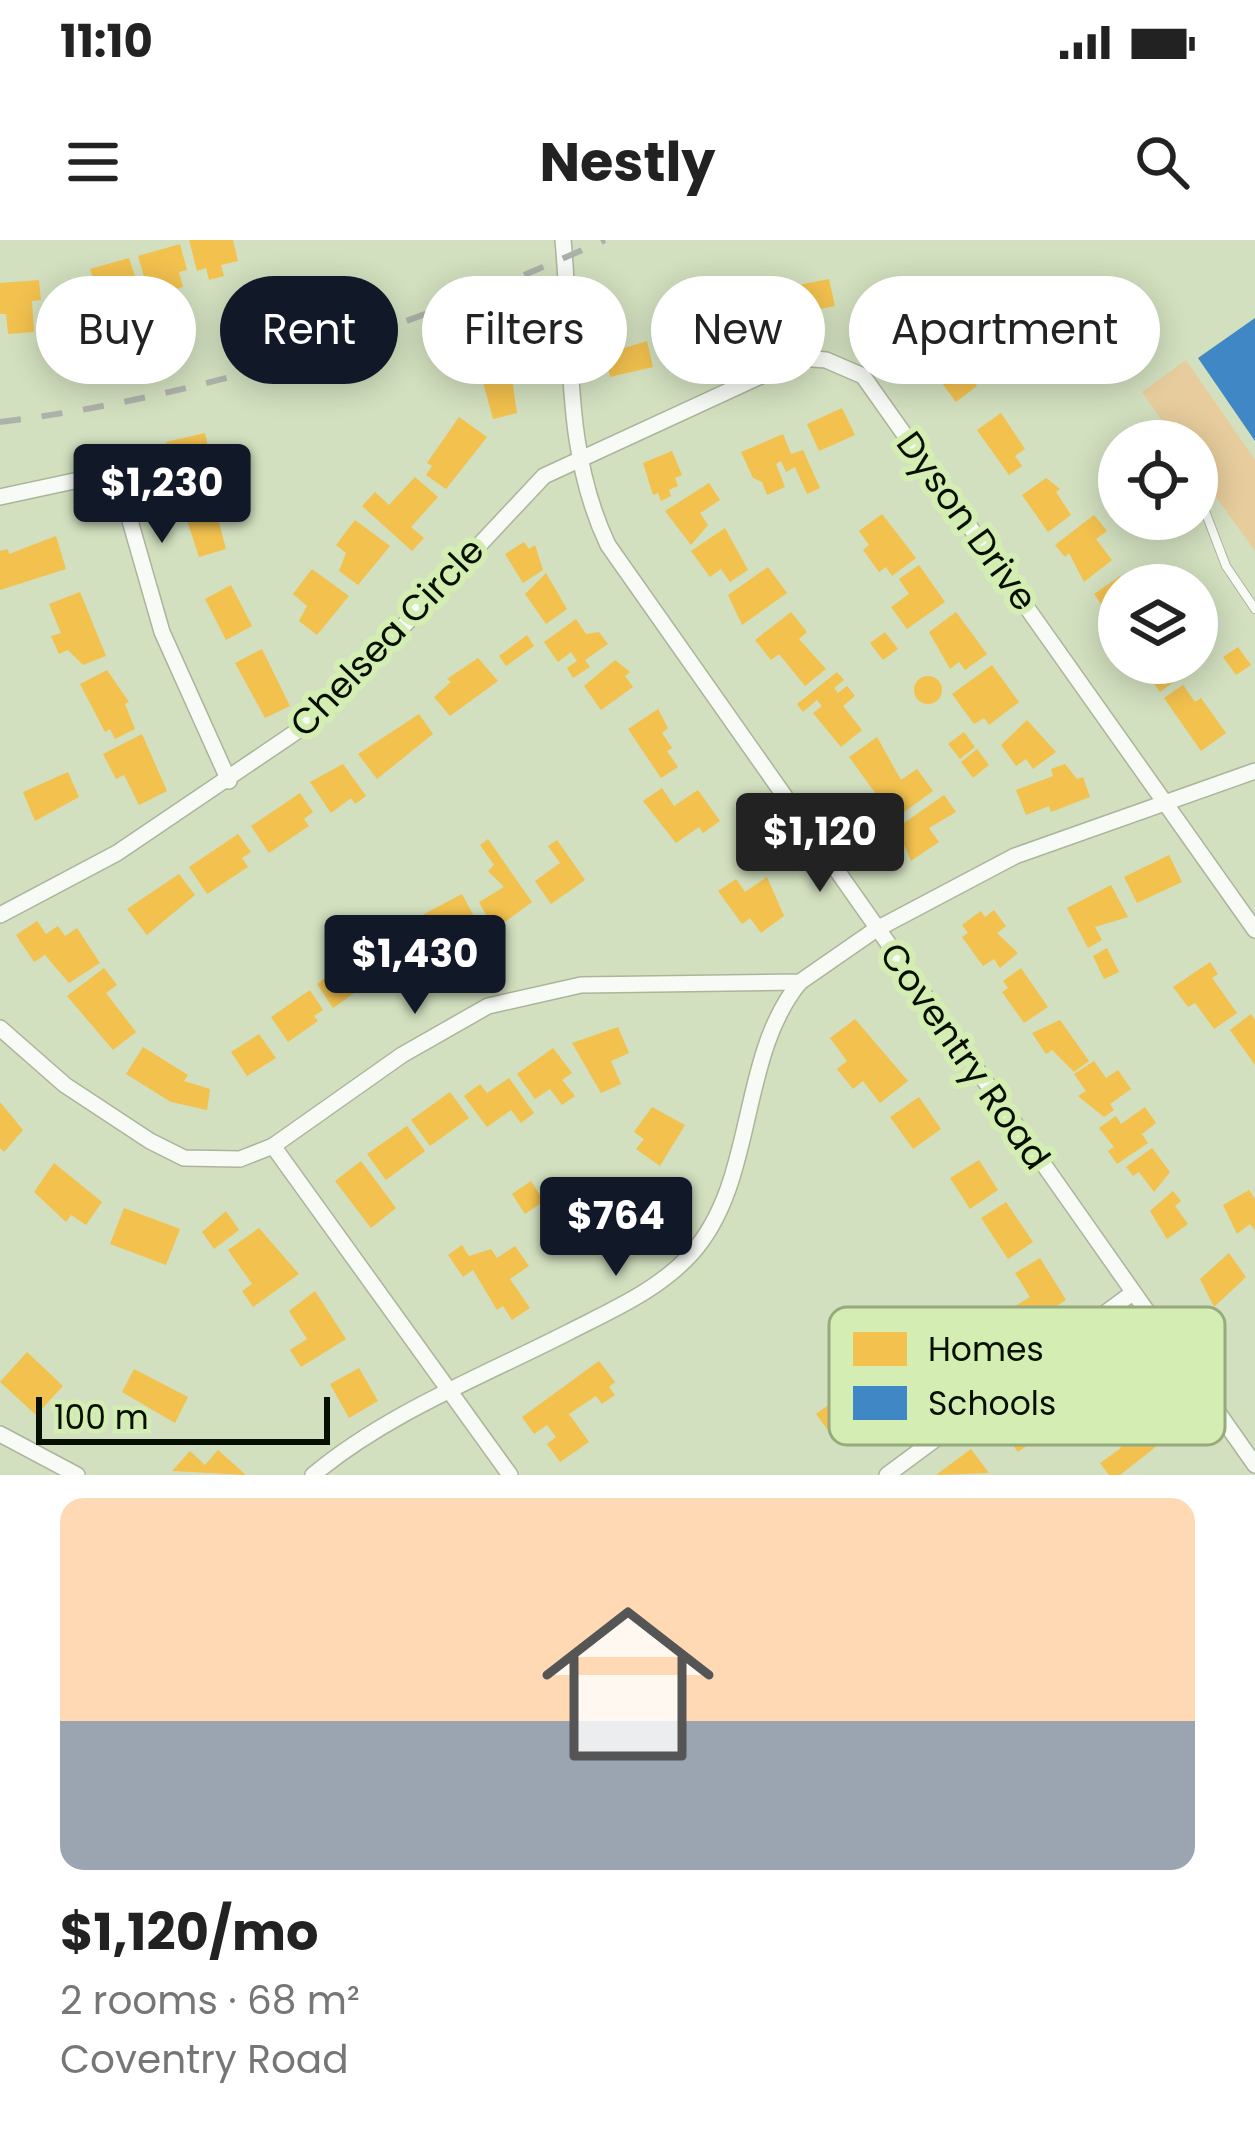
<!DOCTYPE html>
<html lang="en">
<head>
<meta charset="utf-8">
<style>
	:root { --surface:#fff; --page:#f2f2f2; --text:#222; --muted:#767676; --line:#e0e0e0; --accent:#111827 }
	body { margin:0; font-family:Poppins,sans-serif; background:var(--page); color:var(--text); height:100vh; display:flex; flex-direction:column; font-size:45px; white-space:nowrap }
	* { box-sizing:border-box; margin:0 }
	p { font-size:39px; color:var(--muted) }
	.icon { flex:none; width:66px; height:66px; fill:none; stroke:currentColor; stroke-width:2; stroke-linecap:round; stroke-linejoin:round }
	.map { position:relative; height:1235px; overflow:hidden }
	.sheet { display:flex; flex-direction:column; background:var(--surface); flex:1 }
	.sheet>* { flex:none }
	.guide { position:absolute; left:36px; top:36px; width:1185px; height:108px; display:flex; gap:24px }
	.tools { position:absolute; left:1098px; top:180px; display:grid; gap:24px }
	.tools a { display:grid; place-items:center; width:120px; height:120px; border-radius:50%; background:var(--surface); box-shadow:0 6px 30px #0003; font-size:60px }
	.scale { position:absolute; left:36px; bottom:30px; width:294px; box-sizing:border-box; padding-left:12px; border:6px solid #070f00; border-top:0; font-size:33px; line-height:42px; white-space:nowrap; color:#070f00; -webkit-text-stroke:9px #d4edb2; paint-order:stroke }
	.price { position:absolute; translate:-50% -102px; padding:0 27px; border-radius:12px; background:var(--accent); color:#fff; font-size:39px; line-height:78px; filter:drop-shadow(0 3px 6px #0008) }
	.price::after { content:''; position:absolute; left:50%; top:72px; width:36px; height:27px; margin-left:-18px; background:inherit; clip-path:polygon(0 0,100% 0,50% 100%) }
	.price.current { background:#222; color:#fff }
	ul { padding:0; list-style:none }
	li { display:grid; align-content:center; gap:24px; height:636px; padding:0 60px }
	li+li { border-top:3px solid var(--line) }
	li span { display:grid; place-items:center; height:372px; border-radius:24px; color:#555 }
	li>.icon { margin-inline-start:auto }
	span .icon { width:216px; height:216px; fill:#fffc; stroke-width:1 }
	li b { font-size:51px }
	.chip { padding:0 42px; border-radius:54px; background:var(--surface); box-shadow:0 6px 30px #0003; font-size:42px; line-height:108px }
	.chip.current { background:var(--accent); color:#fff }
	.status { display:flex; justify-content:space-between; align-items:center; height:84px; padding:0 60px; background:var(--surface); direction:ltr }
	.status svg { height:33px; fill:currentColor }
	header { display:flex; justify-content:space-between; align-items:center; height:156px; padding:0 60px; background:var(--surface); font-size:54px; font-weight:700 }
	.map>svg:first-child { display:block }
	.green { fill:#e7cd9d }
	.homes { fill:#f2c14e }
	.schools { fill:#3f88c5 }
	.lines { fill:none; stroke-linecap:round; stroke-linejoin:round }
	.service-casing { stroke:#aab59b; stroke-width:10 }
	.minor-casing { stroke:#aab59b; stroke-width:18 }
	.service { stroke:#f8faf5; stroke-width:8 }
	.minor { stroke:#f8faf5; stroke-width:15 }
	.rail { stroke:#adb1aa; stroke-width:6; stroke-dasharray:21 21; stroke-linecap:butt }
	.labels { text-anchor:middle; dominant-baseline:central; stroke-width:12; stroke-linejoin:round; paint-order:stroke }
	.street-label { font-size:36px; fill:#070f00; stroke:#d4edb2 }
	.key { fill:#d4edb2; stroke:#96aa7d; stroke-width:3 }
	.key-label { font-size:33px; fill:#070f00 }
</style>
</head>
<body>
<div class="status"><b>11:10</b><svg viewBox="0 0 49 12"><path d="M0 12V9h3v3zM5 12V6h3v6zM10 12V3h3v9zM15 12V0h3v12zM26 1h20v11H26zM47 4h2v5h-2z"/></svg></div>
<header><svg class="icon" aria-label="menu" viewBox="0 0 24 24"><path d="M4 6h16M4 12h16M4 18h16"/></svg>Nestly<svg class="icon" aria-label="search" viewBox="0 0 24 24"><circle cx="10" cy="10" r="6"/><path d="M15 15l6 6"/></svg></header>
<div class="map">
<svg width="1255" height="1235" viewBox="0 0 1255 1235">
	<rect width="100%" height="100%" fill="#d2e0bf"/>
	<!-- green -->
	<polygon class="green" points="1186,120 1255,220 1255,311 1197,231 1197,201 1176,201 1142,152"/>
	<!-- homes -->
	<g class="homes">
		<polygon points="189,0 233,0 238,21 221,25 224,36 209,40 206,28 197,31"/>
		<polygon points="180,4 187,30 179,32 183,47 150,56 138,16"/>
		<polygon points="129,18 137,42 98,54 90,29"/>
		<polygon points="829,39 835,66 788,75 783,48"/>
		<polygon points="39,40 41,60 32,61 34,92 8,94 6,74 0,74 0,43"/>
		<polygon points="748,54 761,82 724,96 713,71"/>
		<polygon points="924,62 943,93 914,115 895,86"/>
		<polygon points="697,76 709,103 684,122 681,114 668,121 656,95"/>
		<polygon points="647,101 653,127 610,137 605,114"/>
		<polygon points="507,105 517,173 493,179 475,113"/>
		<polygon points="954,115 977,146 956,162 933,131"/>
		<polygon points="842,168 855,195 819,211 807,184"/>
		<polygon points="1001,173 1025,209 1015,216 1022,226 1009,235 977,190"/>
		<polygon points="459,177 487,197 446,249 426,235 432,226 427,223"/>
		<polygon points="205,193 209,212 221,209 226,234 187,243 183,223 171,225 166,202"/>
		<polygon points="783,194 791,214 803,210 820,248 807,254 795,227 786,232 781,221 776,224 785,247 767,255 762,242 753,238 741,212"/>
		<polygon points="672,211 682,235 675,238 678,246 669,250 671,256 661,261 658,253 653,255 643,223"/>
		<polygon points="415,237 438,257 411,287 424,298 412,311 362,266 375,252 389,265"/>
		<polygon points="1046,238 1060,249 1056,252 1071,275 1048,292 1022,255"/>
		<polygon points="709,243 720,260 700,273 708,285 691,305 665,271"/>
		<polygon points="212,256 226,309 199,317 182,265"/>
		<polygon points="882,274 916,318 892,336 886,327 879,332 863,310 869,305 859,291"/>
		<polygon points="1094,275 1107,291 1096,299 1112,320 1084,342 1069,313 1065,317 1055,305"/>
		<polygon points="355,280 390,306 358,345 339,331 346,313 336,305"/>
		<polygon points="725,288 748,330 730,342 721,329 710,337 691,311"/>
		<polygon points="56,296 66,329 0,350 0,311 8,309 9,314"/>
		<polygon points="524,302 529,309 535,305 543,330 523,343 505,314"/>
		<polygon points="919,325 945,362 907,389 891,367 909,354 899,339"/>
		<polygon points="768,327 787,353 742,385 728,355"/>
		<polygon points="312,329 349,356 317,395 299,381 307,366 293,354"/>
		<polygon points="546,333 567,369 546,384 525,354"/>
		<polygon points="1120,336 1126,345 1119,345 1119,389 1094,354"/>
		<polygon points="231,345 252,386 226,400 205,359"/>
		<polygon points="80,352 106,416 83,425 68,410 59,414 51,396 61,393 49,364"/>
		<polygon points="791,372 807,392 799,399 826,429 805,446 779,414 771,420 755,400"/>
		<polygon points="956,372 987,414 965,430 959,422 950,429 929,392"/>
		<polygon points="576,379 586,394 599,392 608,404 585,420 590,427 573,438 567,428 577,421 571,412 558,422 544,402"/>
		<polygon points="885,392 898,409 883,420 870,403"/>
		<polygon points="527,395 534,406 506,426 499,416"/>
		<polygon points="1238,407 1251,425 1236,435 1223,417"/>
		<polygon points="262,409 290,466 265,478 235,423"/>
		<polygon points="478,418 498,441 450,476 434,457 451,442 447,439"/>
		<polygon points="615,420 630,432 625,436 633,447 601,470 584,446"/>
		<polygon points="1139,423 1178,423 1173,431 1179,438 1160,452"/>
		<polygon points="992,425 1019,462 989,485 984,478 974,484 952,454"/>
		<polygon points="107,430 129,462 125,464 135,489 115,499 110,489 105,492 80,444"/>
		<polygon points="837,432 844,440 834,448 838,453 847,446 855,456 843,466 862,490 841,507 813,473 822,466 817,460 803,472 797,464"/>
		<circle cx="928" cy="450" r="14"/>
		<polygon points="1183,445 1195,462 1201,458 1226,493 1201,511 1164,458"/>
		<polygon points="658,469 668,488 662,493 672,508 667,511 678,527 661,538 628,489"/>
		<polygon points="419,474 433,494 377,539 358,514"/>
		<polygon points="1027,480 1056,512 1033,529 1026,519 1016,526 1001,505"/>
		<polygon points="964,492 975,507 960,519 948,504"/>
		<polygon points="142,494 167,551 139,565 124,535 116,539 103,514"/>
		<polygon points="877,497 901,540 917,529 933,551 889,583 879,569 884,565 849,517"/>
		<polygon points="977,509 989,525 973,538 961,522"/>
		<polygon points="343,524 366,556 355,564 351,558 331,573 310,542"/>
		<polygon points="1065,524 1077,539 1083,537 1090,557 1051,572 1049,566 1026,575 1016,550 1053,536 1051,529"/>
		<polygon points="68,532 79,557 35,581 23,552"/>
		<polygon points="662,548 674,566 698,550 720,581 703,593 699,587 676,603 643,561"/>
		<polygon points="300,553 313,572 304,579 309,586 269,613 251,586"/>
		<polygon points="944,555 956,572 929,588 939,602 911,621 897,588"/>
		<polygon points="238,594 251,612 242,618 248,627 207,654 189,627"/>
		<polygon points="488,599 532,662 494,690 479,662 504,647 488,631 494,625 480,605"/>
		<polygon points="557,600 585,640 551,664 535,641 560,623 548,606"/>
		<polygon points="1169,615 1182,642 1137,663 1124,637"/>
		<polygon points="179,634 195,655 147,695 127,669"/>
		<polygon points="767,637 784,676 761,693 750,678 742,684 718,651 736,639 745,652"/>
		<polygon points="1111,645 1128,677 1095,687 1102,700 1088,708 1067,668"/>
		<polygon points="462,654 476,680 438,699 424,674"/>
		<polygon points="994,670 1006,686 997,693 1018,713 1000,728 994,719 983,726 962,697 968,693 962,685 981,671 985,677"/>
		<polygon points="410,679 426,702 410,713 414,718 384,732 367,708"/>
		<polygon points="37,681 46,694 58,686 65,696 77,688 100,723 69,743 45,715 34,722 16,695"/>
		<polygon points="1107,708 1119,732 1104,739 1093,716"/>
		<polygon points="358,714 375,738 333,768 317,744"/>
		<polygon points="1210,722 1218,734 1212,738 1237,773 1214,789 1195,763 1188,767 1173,747"/>
		<polygon points="104,728 117,745 106,753 136,792 113,810 67,756"/>
		<polygon points="1021,728 1048,767 1024,783 1002,752 1008,748 1003,741"/>
		<polygon points="310,750 323,770 314,776 318,781 288,802 271,777"/>
		<polygon points="1251,774 1255,780 1255,825 1230,790"/>
		<polygon points="855,779 908,841 880,863 863,841 853,849 837,829 847,821 830,798"/>
		<polygon points="1060,780 1089,821 1074,832 1052,810 1046,814 1032,793"/>
		<polygon points="618,787 629,813 611,821 621,844 601,853 572,803"/>
		<polygon points="259,794 276,818 247,836 231,812"/>
		<polygon points="143,807 188,835 184,841 210,849 207,870 171,862 126,834"/>
		<polygon points="553,808 572,833 562,840 575,856 562,865 550,849 535,859 517,834"/>
		<polygon points="1094,821 1106,838 1118,830 1131,849 1110,864 1114,870 1104,877 1078,856 1086,851 1074,834"/>
		<polygon points="509,838 534,873 521,883 511,870 487,887 464,856 480,844 487,853"/>
		<polygon points="450,852 469,878 430,906 411,880"/>
		<polygon points="919,857 941,889 913,909 890,877"/>
		<polygon points="0,862 23,890 4,912 0,908"/>
		<polygon points="652,867 685,885 660,926 636,909 644,899 634,892"/>
		<polygon points="1145,867 1156,883 1142,894 1148,903 1117,924 1108,911 1114,907 1099,888 1116,876 1121,884"/>
		<polygon points="407,886 425,911 386,940 367,914"/>
		<polygon points="1152,908 1170,932 1154,952 1139,932 1133,936 1126,927"/>
		<polygon points="979,920 998,950 970,969 950,938"/>
		<polygon points="361,921 396,968 371,988 335,941"/>
		<polygon points="54,923 102,962 86,985 71,975 66,982 34,952"/>
		<polygon points="531,941 544,961 525,974 512,954"/>
		<polygon points="1249,950 1255,959 1255,990 1250,984 1237,994 1223,965"/>
		<polygon points="1173,951 1181,961 1175,966 1188,984 1167,999 1150,971"/>
		<polygon points="607,957 628,987 591,1010 578,993 593,983 588,976"/>
		<polygon points="1006,962 1033,1002 1008,1019 981,978"/>
		<polygon points="124,968 180,989 166,1025 110,1004"/>
		<polygon points="226,971 239,990 214,1009 202,992"/>
		<polygon points="259,988 299,1034 253,1067 242,1051 252,1044 228,1010"/>
		<polygon points="462,1005 469,1016 491,1009 497,1018 515,1006 529,1026 510,1039 530,1068 512,1080 503,1066 497,1070 473,1030 463,1037 448,1015"/>
		<polygon points="1229,1013 1246,1037 1214,1067 1200,1039"/>
		<polygon points="1040,1018 1066,1060 1026,1085 1015,1066 1030,1057 1015,1033"/>
		<polygon points="315,1051 346,1099 301,1127 290,1110 307,1099 289,1071"/>
		<polygon points="27,1112 63,1146 36,1175 0,1142"/>
		<polygon points="599,1121 615,1142 609,1147 615,1155 602,1164 596,1156 569,1174 589,1202 560,1222 547,1204 556,1197 547,1185 534,1194 522,1177"/>
		<polygon points="359,1128 378,1161 349,1178 330,1144"/>
		<polygon points="134,1129 188,1157 175,1183 122,1152"/>
		<polygon points="835,1160 853,1184 838,1204 816,1174"/>
		<polygon points="1134,1163 1162,1202 1120,1235 1109,1235 1100,1223 1121,1208 1104,1184"/>
		<polygon points="1030,1179 1041,1196 1018,1212 1006,1196"/>
		<polygon points="971,1209 989,1233 936,1235"/>
		<polygon points="218,1210 246,1235 172,1231 190,1211 205,1225"/>
	</g>
	<!-- schools -->
	<polygon class="schools" points="1255,78 1255,201 1198,118"/>
	<g class="lines">
		<!-- service casing -->
		<g class="service-casing">
			<polyline id="service" points="1200,258 1226,326 1255,369"/>
		</g>
		<!-- minor casing -->
		<g class="minor-casing">
			<g id="minor">
				<path d="M563,0C573,103 562,209 608,305L1255,1225"/>
				<polyline points="0,257 116,232 162,392 229,541"/>
				<polyline points="0,675 117,613 318,477 544,236 800,118 826,120 863,136 1255,690"/>
				<polyline points="0,788 65,845 150,901 184,918 240,919 273,906 402,815 488,766 581,745 800,742 875,690 1015,616 1255,531"/>
				<polyline points="273,906 510,1235"/>
				<polyline points="0,1194 77,1235"/>
				<path d="M313,1235C387,1173 483,1136 569,1092C612,1070 659,1050 692,1013C757,940 738,817 800,742"/>
				<polyline points="887,1235 1131,1054"/>
			</g>
		</g>
		<!-- service -->
		<use href="#service" class="service"/>
		<!-- minor -->
		<use href="#minor" class="minor"/>
		<!-- rail -->
		<path class="rail" d="M0,182C213,156 410,87 605,0"/>
	</g>
	<g class="labels">
		<!-- street labels -->
		<g class="street-label">
			<text transform="translate(967 281) rotate(54)">Dyson Drive</text>
			<text transform="translate(387 397) rotate(-46)">Chelsea Circle</text>
			<text transform="translate(965 816) rotate(55)">Coventry Road</text>
		</g>
	</g>
	<!-- legend -->
	<rect x="829" y="1067" width="396" height="138" rx="18" class="key"/>
	<rect x="853" y="1092" width="54" height="34" fill="#f2c14e"/>
	<rect x="853" y="1146" width="54" height="34" fill="#3f88c5"/>
	<g class="key-label">
		<text x="928" y="1121">Homes</text>
		<text x="928" y="1175">Schools</text>
	</g>
</svg>
<div class="tools">
<a><svg class="icon" aria-label="locate" viewBox="0 0 24 24"><circle cx="12" cy="12" r="6"/><path d="M12 2v4M12 18v4M2 12h4M18 12h4"/></svg></a>
<a><svg class="icon" aria-label="layers" viewBox="0 0 24 24"><path d="M12 4l9 5-9 5-9-5zM3 14l9 5 9-5"/></svg></a>
</div>
<div class="scale">100 m</div>
<b class="price" style="left:162px;top:306px">$1,230</b>
<b class="price current" style="left:820px;top:655px">$1,120</b>
<b class="price" style="left:415px;top:777px">$1,430</b>
<b class="price" style="left:616px;top:1039px">$764</b>
<div class="guide">
<a class="chip">Buy</a>
<a class="chip current">Rent</a>
<a class="chip">Filters</a>
<a class="chip">New</a>
<a class="chip">Apartment</a>
</div>
</div>
<section class="sheet">
<ul>
<li><span style="background:linear-gradient(#ffd9b3 60%,#9aa5b1 0)"><svg class="icon" aria-label="home" viewBox="0 0 24 24"><path d="M3 11l9-7 9 7M6 9v11h12V9"/></svg></span><div><b>$1,120/mo</b><p>2 rooms · 68 m²</p><p>Coventry Road</p></div></li>
</ul>
</section>
</body>
</html>
